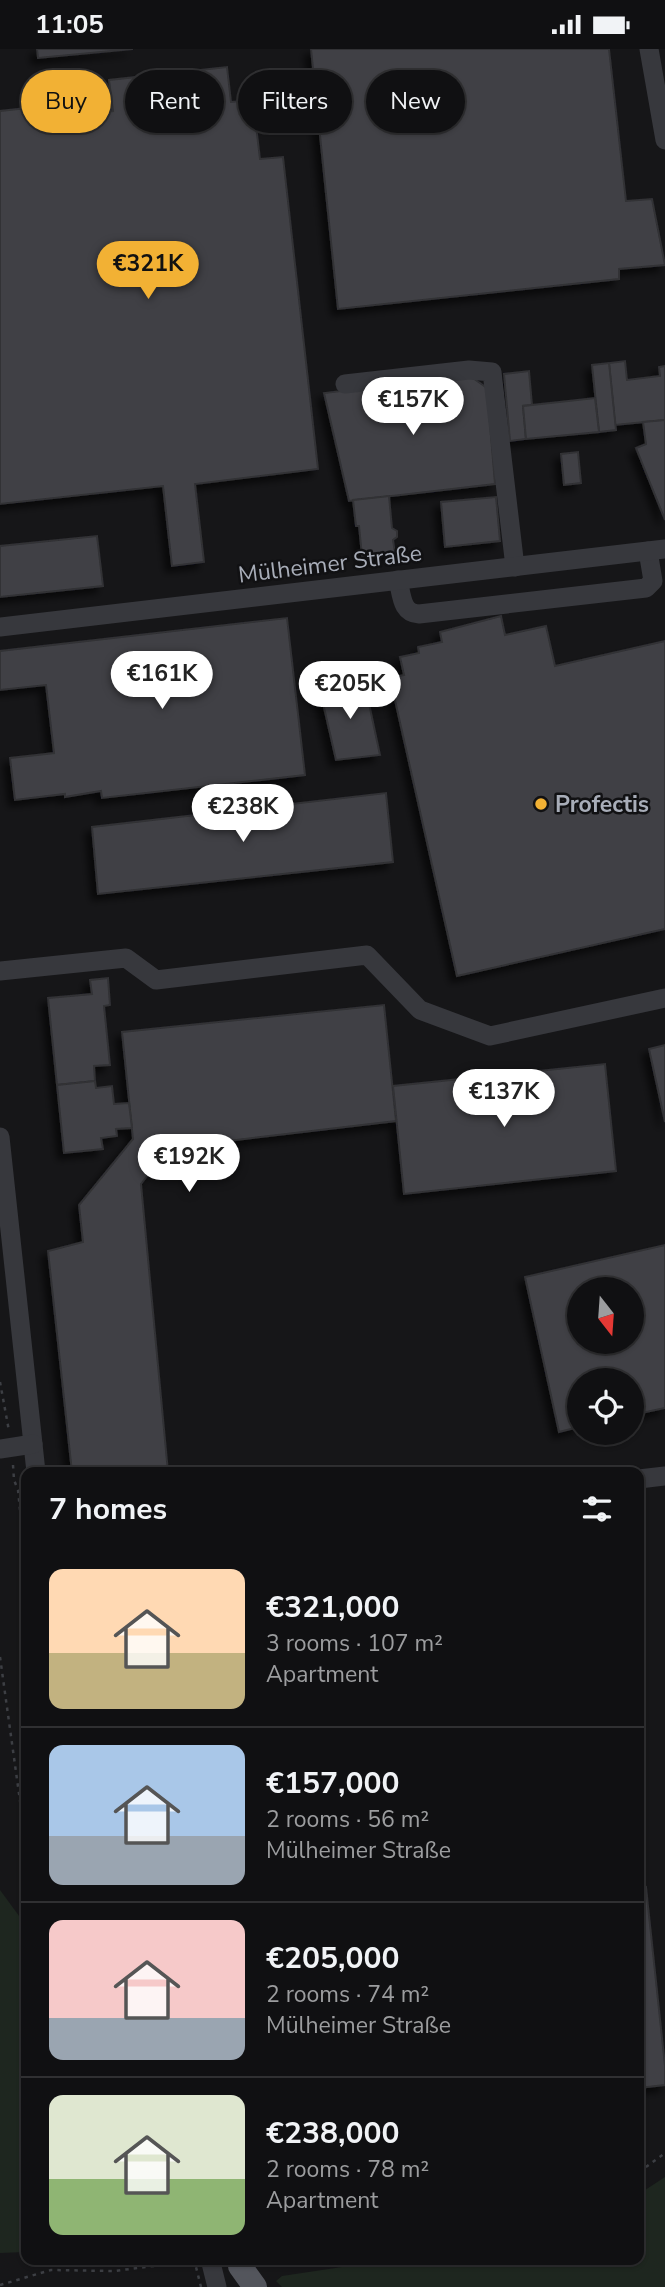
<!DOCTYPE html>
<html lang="en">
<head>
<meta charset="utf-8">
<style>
	:root { --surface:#101012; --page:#19191b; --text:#f1f3f6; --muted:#9c9d9f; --line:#303032; --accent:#f2b134 }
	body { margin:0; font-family:"Nunito Sans",sans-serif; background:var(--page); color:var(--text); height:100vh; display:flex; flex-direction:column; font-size:26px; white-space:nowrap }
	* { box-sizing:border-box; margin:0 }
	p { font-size:23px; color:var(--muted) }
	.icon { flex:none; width:38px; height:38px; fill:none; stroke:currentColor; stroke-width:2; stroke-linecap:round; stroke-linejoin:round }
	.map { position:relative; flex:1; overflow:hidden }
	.sheet { position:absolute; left:21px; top:1418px; width:623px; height:798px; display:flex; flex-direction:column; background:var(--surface); border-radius:14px; box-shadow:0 2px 5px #0004,0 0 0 2px var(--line) }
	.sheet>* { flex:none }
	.top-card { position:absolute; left:21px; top:21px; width:623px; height:63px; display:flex; gap:14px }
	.needle { width:46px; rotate:163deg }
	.controls { position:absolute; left:567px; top:1228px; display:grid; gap:14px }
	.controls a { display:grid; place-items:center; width:77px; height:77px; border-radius:50%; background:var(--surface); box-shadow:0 2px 5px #0004,0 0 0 2px var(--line); font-size:35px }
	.price { position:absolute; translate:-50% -60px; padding:0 16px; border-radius:24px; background:#fff; color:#222; font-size:23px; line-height:46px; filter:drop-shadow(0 2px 4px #0008) }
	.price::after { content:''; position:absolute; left:50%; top:42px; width:21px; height:16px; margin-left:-10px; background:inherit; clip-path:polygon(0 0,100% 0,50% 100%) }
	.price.current { background:var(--accent); color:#111 }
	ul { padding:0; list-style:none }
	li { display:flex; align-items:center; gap:21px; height:175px; padding:0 28px }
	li+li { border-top:2px solid var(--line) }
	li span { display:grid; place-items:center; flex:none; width:196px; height:140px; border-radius:14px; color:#555 }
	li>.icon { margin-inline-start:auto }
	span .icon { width:84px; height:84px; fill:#fffc; stroke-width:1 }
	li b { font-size:30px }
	h2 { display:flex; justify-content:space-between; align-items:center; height:84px; padding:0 28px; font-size:30px }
	.pill { padding:0 24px; border-radius:32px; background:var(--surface); box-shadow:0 2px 5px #0004,0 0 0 2px var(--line); font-size:24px; line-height:63px }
	.pill.current { background:var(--accent); color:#111 }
	.status { display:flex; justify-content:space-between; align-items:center; height:49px; padding:0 35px; background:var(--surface); direction:ltr }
	.status svg { height:19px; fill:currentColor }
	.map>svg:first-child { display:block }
	.green { fill:#1e261f }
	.building { fill:#404145; stroke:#303034; stroke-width:2; fill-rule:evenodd; filter:url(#shadow) }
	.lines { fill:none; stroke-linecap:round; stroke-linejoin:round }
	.path { stroke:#3d3f44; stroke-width:2.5; stroke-dasharray:3.5 5; stroke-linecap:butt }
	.minor { stroke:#37383d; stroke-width:19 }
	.major { stroke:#53555c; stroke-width:24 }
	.path-bridge { stroke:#3d3f44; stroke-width:2.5; stroke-dasharray:3.5 5; stroke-linecap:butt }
	.poi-dot { fill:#f2b134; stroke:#111113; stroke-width:2.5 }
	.labels { text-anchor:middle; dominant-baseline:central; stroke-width:5; stroke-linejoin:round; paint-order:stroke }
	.street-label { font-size:23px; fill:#a8adb8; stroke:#111113 }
	.poi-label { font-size:23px; font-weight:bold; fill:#a8adb8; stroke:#111113; text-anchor:start }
</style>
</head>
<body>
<div class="status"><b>11:05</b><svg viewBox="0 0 49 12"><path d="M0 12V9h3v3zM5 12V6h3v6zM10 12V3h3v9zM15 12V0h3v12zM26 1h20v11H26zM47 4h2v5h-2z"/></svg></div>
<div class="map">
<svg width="665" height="2238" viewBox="0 0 665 2238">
	<defs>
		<filter id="shadow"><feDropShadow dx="-6" dy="6" stdDeviation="3.5" flood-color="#0009"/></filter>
	</defs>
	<rect width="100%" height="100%" fill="#161618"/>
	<!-- green -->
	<g class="green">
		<polygon points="0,1841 22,1871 26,1883 26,2203 0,2204"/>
		<polygon points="665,2128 665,2238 282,2238 276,2232 282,2227 395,2210 639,2210 639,2145"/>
	</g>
	<!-- building -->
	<g class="building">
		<polygon points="37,0 133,0 38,9"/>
		<polygon points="311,0 609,0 626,152 652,150 665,216 619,220 619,230 338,260"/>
		<polygon points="227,18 231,53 253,51 260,110 283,108 318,420 195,435 204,513 172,517 163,437 0,455 0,62 63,55 64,67 113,62 109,31"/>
		<polygon points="625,312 627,331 660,327 659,318 665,317 665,371 615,376 609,314"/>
		<polygon points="609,314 616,381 599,383 592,316"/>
		<polygon points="529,322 532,356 523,357 526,390 510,392 504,325"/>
		<polygon points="470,327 487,339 495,435 349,452 324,344"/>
		<polygon points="595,349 599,383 526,390 523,357"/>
		<polygon points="665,371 665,471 636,399 646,395 643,373"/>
		<polygon points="578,403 581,434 564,436 561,405"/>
		<polygon points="389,447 392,479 397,482 397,488 393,491 395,504 362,507 359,477 356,477 353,451"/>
		<polygon points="496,448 500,492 445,498 441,453"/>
		<polygon points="97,487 103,537 0,548 0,497"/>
		<polygon points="501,567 505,586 546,577 555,617 665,592 665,880 457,927 390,629 404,626 400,608 419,604 418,598 442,593 440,583"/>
		<polygon points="287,569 305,726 102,749 101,742 65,748 65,745 15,751 10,709 54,704 46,636 0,641 0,602"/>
		<polygon points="364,631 380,706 336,711 320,641"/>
		<polygon points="386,744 393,813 98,845 92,778"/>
		<polygon points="108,929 110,956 104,957 110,1016 94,1017 95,1032 57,1036 48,949 92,945 90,931"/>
		<polygon points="384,956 396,1072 169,1099 141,1135 168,1423 72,1423 48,1202 83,1193 79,1156 133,1090 122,983"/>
		<polygon points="665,996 665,1073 649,1000"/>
		<polygon points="605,1015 616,1122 404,1145 393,1037"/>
		<polygon points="95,1032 96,1039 112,1037 114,1055 129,1054 132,1079 116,1080 117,1087 101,1089 103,1100 64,1104 57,1036"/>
		<path d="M665,1196V1359L632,1366V1332H579V1378L559,1383L525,1228ZM579,1241H632V1293H579Z"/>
		<polygon points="646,1838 665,2017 665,2036 639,2039 639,1839"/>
	</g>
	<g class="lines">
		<!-- path -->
		<g class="path">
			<polyline points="0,1333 9,1382"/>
			<polyline points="13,1416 14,1431 18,1441 26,1520"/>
			<polyline points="0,1608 26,1795"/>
			<polyline points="639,2123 665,2104"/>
			<polyline points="0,2236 51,2221 114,2222 193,2212"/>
		</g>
		<!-- minor -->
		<g class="minor">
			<polyline points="649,0 665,91"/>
			<polyline points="345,335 469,321 492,323 515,518"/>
			<path d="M398,531C402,546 401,564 419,565L646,539L653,532L648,502"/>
			<polyline points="0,578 665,500"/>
			<polyline points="0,922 126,909 156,931 367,906 420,961 490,987 665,949"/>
			<polyline points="0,1088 36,1423"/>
			<polyline points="0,1400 33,1395"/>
			<polyline points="639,1430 665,1427"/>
			<polyline points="210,2210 217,2238"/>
		</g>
		<!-- major -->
		<polyline class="major" points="240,2217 255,2238"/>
		<!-- path-bridge -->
		<polyline class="path-bridge" points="194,2210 201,2238"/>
	</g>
	<!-- markers -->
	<circle class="poi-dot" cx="541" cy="755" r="7"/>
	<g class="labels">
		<!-- street labels -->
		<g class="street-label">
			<text transform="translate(330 515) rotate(-7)">Mülheimer Straße</text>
		</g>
		<!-- poi labels -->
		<g class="poi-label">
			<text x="555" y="755">Profectis</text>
		</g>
	</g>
</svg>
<div class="controls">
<a><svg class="needle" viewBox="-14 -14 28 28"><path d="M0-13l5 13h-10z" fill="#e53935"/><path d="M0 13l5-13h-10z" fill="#9c9d9f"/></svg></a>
<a><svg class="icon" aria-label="locate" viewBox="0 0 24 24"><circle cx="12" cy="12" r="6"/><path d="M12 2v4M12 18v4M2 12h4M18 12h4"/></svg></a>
</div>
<b class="price current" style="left:148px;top:252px">€321K</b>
<b class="price" style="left:413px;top:388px">€157K</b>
<b class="price" style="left:162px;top:662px">€161K</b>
<b class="price" style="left:350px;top:672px">€205K</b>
<b class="price" style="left:243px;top:795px">€238K</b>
<b class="price" style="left:504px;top:1080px">€137K</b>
<b class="price" style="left:189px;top:1145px">€192K</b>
<div class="top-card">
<a class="pill current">Buy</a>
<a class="pill">Rent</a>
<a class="pill">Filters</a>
<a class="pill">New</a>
</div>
<section class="sheet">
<h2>7 homes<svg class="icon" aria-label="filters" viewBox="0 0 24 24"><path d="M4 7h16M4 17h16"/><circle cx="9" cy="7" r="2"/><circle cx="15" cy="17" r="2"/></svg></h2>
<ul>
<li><span style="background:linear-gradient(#ffd9b3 60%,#c2b280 0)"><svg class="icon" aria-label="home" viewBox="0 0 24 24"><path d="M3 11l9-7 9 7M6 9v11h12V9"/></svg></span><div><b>€321,000</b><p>3 rooms · 107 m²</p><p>Apartment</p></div></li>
<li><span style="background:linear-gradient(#a9c7e8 65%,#9aa5b1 0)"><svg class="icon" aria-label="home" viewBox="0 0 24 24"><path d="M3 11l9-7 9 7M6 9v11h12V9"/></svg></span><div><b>€157,000</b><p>2 rooms · 56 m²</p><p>Mülheimer Straße</p></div></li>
<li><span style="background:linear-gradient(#f6c9c9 70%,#9aa5b1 0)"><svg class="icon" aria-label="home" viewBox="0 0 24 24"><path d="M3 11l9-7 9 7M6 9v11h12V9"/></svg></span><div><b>€205,000</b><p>2 rooms · 74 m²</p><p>Mülheimer Straße</p></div></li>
<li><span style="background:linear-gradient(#dfe7d0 60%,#8fb573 0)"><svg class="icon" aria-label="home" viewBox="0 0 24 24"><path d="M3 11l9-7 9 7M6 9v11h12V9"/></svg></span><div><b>€238,000</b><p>2 rooms · 78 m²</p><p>Apartment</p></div></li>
</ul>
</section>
</div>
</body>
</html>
